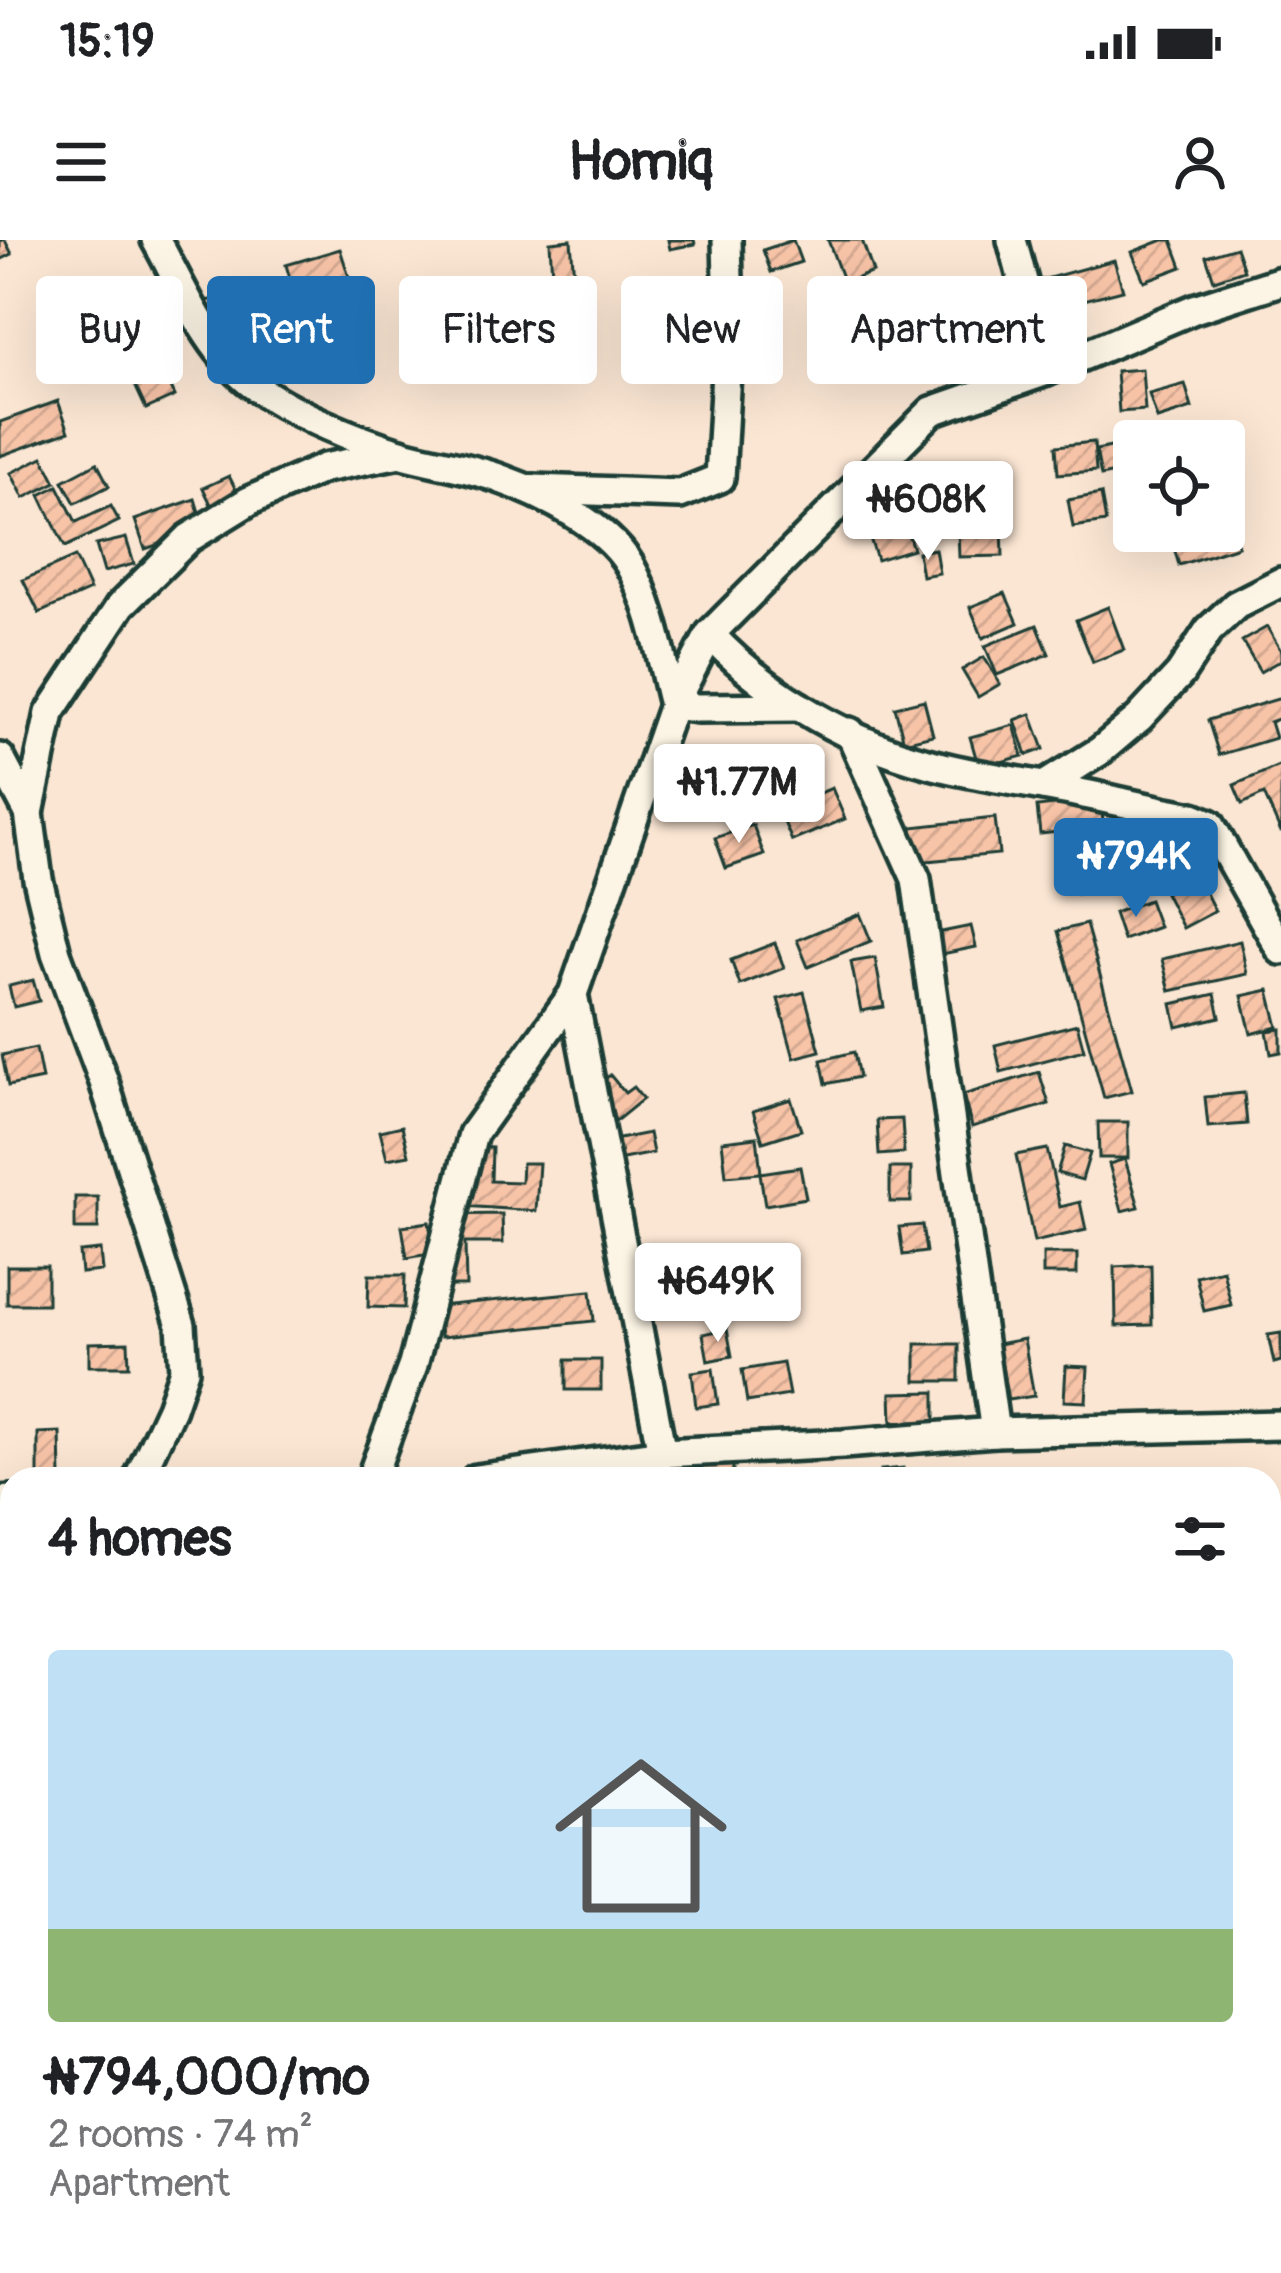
<!DOCTYPE html>
<html lang="en">
<head>
<meta charset="utf-8">
<style>
	:root { --surface:#fff; --page:#f6f6f6; --text:#202124; --muted:#757577; --accent:#1f6fb2 }
	body { margin:0; font-family:Pangolin,sans-serif; background:var(--page); color:var(--text); height:100vh; display:flex; flex-direction:column; font-size:45px; white-space:nowrap }
	* { box-sizing:border-box; margin:0 }
	p { font-size:39px; color:var(--muted) }
	.icon { flex:none; width:66px; height:66px; fill:none; stroke:currentColor; stroke-width:2; stroke-linecap:round; stroke-linejoin:round }
	.map { position:relative; flex:1; overflow:hidden }
	.panel { position:absolute; left:0px; top:1227px; width:1281px; height:807px; display:flex; flex-direction:column; background:var(--surface); border-radius:36px 36px 0 0; box-shadow:0 12px 48px #0002 }
	.panel>* { flex:none }
	.guide { position:absolute; left:36px; top:36px; width:1209px; height:108px; display:flex; gap:24px }
	.fabs { position:absolute; left:1113px; top:180px; display:grid; gap:24px }
	.fabs a { display:grid; place-items:center; width:132px; height:132px; border-radius:12px; background:var(--surface); box-shadow:0 12px 48px #0002; font-size:60px }
	.price { position:absolute; translate:-50% -102px; padding:0 27px; border-radius:12px; background:#fff; color:#222; font-size:39px; line-height:78px; filter:drop-shadow(0 3px 6px #0008) }
	.price::after { content:''; position:absolute; left:50%; top:72px; width:36px; height:27px; margin-left:-18px; background:inherit; clip-path:polygon(0 0,100% 0,50% 100%) }
	.price.active { background:var(--accent); color:#fff }
	ul { padding:0; list-style:none }
	li { display:grid; align-content:center; gap:24px; height:636px; padding:0 48px }
	li span { display:grid; place-items:center; height:372px; border-radius:12px; color:#555 }
	li>.icon { margin-inline-start:auto }
	span .icon { width:216px; height:216px; fill:#fffc; stroke-width:1 }
	li b { font-size:51px }
	h2 { display:flex; justify-content:space-between; align-items:center; height:144px; padding:0 48px; font-size:51px }
	.chip { padding:0 42px; border-radius:12px; background:var(--surface); box-shadow:0 12px 48px #0002; font-size:42px; line-height:108px }
	.chip.active { background:var(--accent); color:#fff }
	.status { display:flex; justify-content:space-between; align-items:center; height:84px; padding:0 60px; background:var(--surface); direction:ltr }
	.status svg { height:33px; fill:currentColor }
	header { display:flex; justify-content:space-between; align-items:center; height:156px; padding:0 48px; background:var(--surface); font-size:54px; font-weight:700 }
	.map>svg:first-child { display:block }
	.building { fill:url(#building-hatch); stroke:#1f3d34; stroke-width:3 }
	.lines { fill:none; stroke-linecap:round; stroke-linejoin:round }
	.street-casing { stroke:#1f3d34; stroke-width:36 }
	.street { stroke:#fcf5e5; stroke-width:27 }
</style>
</head>
<body>
<div class="status"><b>15:19</b><svg viewBox="0 0 49 12"><path d="M0 12V9h3v3zM5 12V6h3v6zM10 12V3h3v9zM15 12V0h3v12zM26 1h20v11H26zM47 4h2v5h-2z"/></svg></div>
<header><svg class="icon" aria-label="menu" viewBox="0 0 24 24"><path d="M4 6h16M4 12h16M4 18h16"/></svg>Homiq<svg class="icon" aria-label="person" viewBox="0 0 24 24"><circle cx="12" cy="8" r="4"/><path d="M4 21q1-7 8-7t8 7"/></svg></header>
<div class="map">
<svg width="1281" height="2033" viewBox="0 0 1281 2033">
	<defs>
		<pattern id="building-hatch" width="6" height="6" patternUnits="userSpaceOnUse" patternTransform="scale(3)"><rect width="6" height="6" fill="#f8c4a8"/><path d="M-1 1l2-2M0 6l6-6M5 7l2-2" fill="none" stroke="#d4a991"/></pattern>
	</defs>
	<rect width="100%" height="100%" fill="#fbe6d3"/>
	<filter id="ink" filterUnits="userSpaceOnUse"><feTurbulence type="fractalNoise" baseFrequency=".00833" numOctaves="2"/><feDisplacementMap in="SourceGraphic" scale="24" xChannelSelector="R" yChannelSelector="G"/><feConvolveMatrix kernelMatrix="1 2 1 2 8 2 1 2 1" color-interpolation-filters="sRGB"/></filter>
	<g filter="url(#ink)">
		<!-- building -->
		<g class="building">
			<polygon points="0,0 5,0 12,14 0,20"/>
			<polygon points="571,0 575,51 553,53 550,2"/>
			<polygon points="668,0 694,0 695,4 670,9"/>
			<polygon points="793,0 801,22 771,32 763,10"/>
			<polygon points="828,0 862,0 873,32 844,43"/>
			<polygon points="1163,0 1172,0 1182,27 1144,41 1132,12"/>
			<polygon points="1236,7 1244,30 1214,40 1206,16"/>
			<polygon points="340,9 350,40 295,56 286,25"/>
			<polygon points="1114,20 1123,50 1045,70 1038,41"/>
			<polygon points="979,45 986,68 968,73 962,50"/>
			<polygon points="242,54 246,78 209,84 205,61"/>
			<polygon points="882,56 903,121 865,134 856,107 867,103 855,65"/>
			<polygon points="939,78 951,111 921,122 909,88"/>
			<polygon points="972,87 998,90 994,116 968,112"/>
			<polygon points="162,128 175,156 146,169 133,141"/>
			<polygon points="1142,129 1145,170 1119,172 1116,131"/>
			<polygon points="1185,144 1192,168 1157,179 1149,154"/>
			<polygon points="58,161 69,191 0,216 0,182"/>
			<polygon points="1094,202 1096,231 1058,234 1056,206"/>
			<polygon points="1131,203 1134,229 1101,236 1096,210"/>
			<polygon points="43,217 56,242 24,258 11,233"/>
			<polygon points="97,223 109,246 75,263 63,241"/>
			<polygon points="885,226 899,257 850,279 835,248"/>
			<polygon points="229,236 247,272 221,285 203,248"/>
			<polygon points="58,246 76,282 111,266 119,281 65,307 40,255"/>
			<polygon points="1101,254 1106,282 1073,287 1068,260"/>
			<polygon points="195,259 204,289 145,309 135,280"/>
			<polygon points="1229,278 1238,306 1179,325 1171,298 1191,291 1224,291 1224,280"/>
			<polygon points="905,284 913,309 877,320 869,295"/>
			<polygon points="1002,288 1003,316 959,317 958,289"/>
			<polygon points="126,298 134,324 104,332 96,305"/>
			<polygon points="935,309 939,333 922,336 918,312"/>
			<polygon points="75,317 90,350 39,373 23,340"/>
			<polygon points="1005,353 1018,383 983,398 970,367"/>
			<polygon points="1108,367 1124,410 1093,422 1076,380"/>
			<polygon points="1037,385 1049,414 997,435 985,406"/>
			<polygon points="1267,387 1281,411 1281,420 1260,432 1242,401"/>
			<polygon points="984,417 1000,444 978,457 962,430"/>
			<polygon points="1281,458 1281,478 1270,482 1275,498 1219,515 1208,480"/>
			<polygon points="924,460 933,495 904,502 895,467"/>
			<polygon points="1031,474 1044,509 1027,515 1015,480"/>
			<polygon points="1014,485 1023,516 979,528 970,497"/>
			<polygon points="1281,525 1281,593 1264,554 1242,564 1234,545"/>
			<polygon points="707,531 713,561 676,568 670,538"/>
			<polygon points="832,548 845,579 792,601 779,570"/>
			<polygon points="1100,560 1104,587 1040,594 1037,567"/>
			<polygon points="995,578 999,614 916,622 912,587"/>
			<polygon points="753,585 764,615 726,628 715,598"/>
			<polygon points="1135,600 1145,627 1077,654 1067,627"/>
			<polygon points="1197,636 1215,671 1183,688 1165,653"/>
			<polygon points="1149,660 1159,687 1123,700 1114,673"/>
			<polygon points="860,674 871,701 808,727 797,700"/>
			<polygon points="1086,684 1132,851 1104,858 1058,691"/>
			<polygon points="971,686 976,707 942,714 937,693"/>
			<polygon points="1240,701 1247,734 1170,751 1162,719"/>
			<polygon points="775,703 784,728 740,745 731,720"/>
			<polygon points="875,718 884,767 861,771 851,722"/>
			<polygon points="33,740 39,761 14,767 9,746"/>
			<polygon points="1269,750 1278,787 1251,794 1242,756"/>
			<polygon points="804,752 820,811 794,818 778,759"/>
			<polygon points="1215,754 1220,777 1177,787 1172,764"/>
			<polygon points="1077,784 1084,810 1001,832 995,805"/>
			<polygon points="1281,789 1281,812 1271,814 1267,791"/>
			<polygon points="36,808 42,839 8,846 2,815"/>
			<polygon points="854,812 859,837 826,844 821,820"/>
			<polygon points="1039,832 1049,864 972,887 963,855"/>
			<polygon points="610,835 625,853 633,847 643,859 616,881 591,850"/>
			<polygon points="1244,853 1247,884 1208,887 1205,857"/>
			<polygon points="791,859 801,890 763,902 753,871"/>
			<polygon points="902,879 904,913 879,915 877,880"/>
			<polygon points="1098,882 1128,882 1128,918 1099,918"/>
			<polygon points="402,886 409,915 387,919 380,891"/>
			<polygon points="649,893 653,913 613,921 609,901"/>
			<polygon points="757,897 761,933 726,936 722,901"/>
			<polygon points="1065,906 1090,913 1082,940 1057,933"/>
			<polygon points="467,907 492,908 491,941 521,942 522,923 539,923 536,971 463,966"/>
			<polygon points="1047,909 1060,967 1080,962 1086,990 1034,1002 1016,915"/>
			<polygon points="1125,919 1139,967 1122,971 1109,924"/>
			<polygon points="800,927 806,958 765,965 760,933"/>
			<rect x="890" y="928" width="21" height="34"/>
			<rect x="75" y="957" width="23" height="32"/>
			<polygon points="502,974 503,1003 465,1003 466,1046 438,1046 437,975"/>
			<polygon points="429,982 434,1013 407,1018 402,986"/>
			<polygon points="922,985 926,1012 903,1015 899,987"/>
			<polygon points="100,1010 102,1031 81,1033 79,1012"/>
			<rect x="1043" y="1014" width="34" height="20"/>
			<polygon points="1151,1025 1152,1085 1116,1086 1115,1027"/>
			<rect x="7" y="1026" width="40" height="38"/>
			<polygon points="1223,1030 1231,1065 1204,1071 1196,1036"/>
			<polygon points="369,1035 405,1035 404,1068 368,1067"/>
			<polygon points="591,1051 594,1081 441,1097 438,1066"/>
			<polygon points="727,1089 732,1116 708,1121 703,1094"/>
			<polygon points="1281,1093 1281,1121 1274,1123 1268,1095"/>
			<polygon points="1024,1099 1034,1156 1008,1160 998,1104"/>
			<polygon points="128,1102 129,1126 89,1126 89,1103"/>
			<rect x="916" y="1104" width="43" height="37"/>
			<rect x="566" y="1120" width="35" height="30"/>
			<polygon points="783,1123 789,1155 747,1162 742,1130"/>
			<polygon points="1066,1126 1088,1127 1086,1162 1064,1161"/>
			<polygon points="713,1129 718,1164 696,1167 692,1132"/>
			<polygon points="935,1152 935,1182 892,1182 891,1153"/>
			<polygon points="60,1192 61,1239 38,1239 38,1193"/>
			<polygon points="733,1223 733,1239 699,1239 699,1224"/>
			<polygon points="903,1228 905,1239 882,1239 881,1230"/>
			<rect x="159" y="2022" width="24" height="11"/>
			<polygon points="233,2022 259,2022 258,2033 232,2033"/>
			<polygon points="379,2022 407,2022 407,2033 378,2033"/>
			<polygon points="478,2022 524,2022 522,2033 476,2030"/>
			<polygon points="533,2022 564,2022 563,2033 532,2033"/>
			<polygon points="594,2022 625,2022 632,2023 630,2033 592,2033"/>
			<polygon points="647,2022 697,2022 697,2033 646,2033"/>
			<rect x="706" y="2022" width="56" height="11"/>
			<polygon points="870,2022 914,2022 914,2033 869,2032"/>
			<polygon points="930,2022 995,2022 994,2033 930,2033"/>
		</g>
		<g class="lines">
			<!-- street casing -->
			<g class="street-casing">
				<g id="street">
					<path d="M156,0C183,48 207,110 252,144C290,173 357,200 403,214C435,223 469,227 501,239C543,254 606,285 629,324C653,366 661,418 673,465"/>
					<polyline points="1012,0 1047,131"/>
					<polyline points="533,249 680,254 720,238 729,79 727,0"/>
					<path d="M710,394C761,450 840,497 913,519C966,535 1021,541 1075,552C1115,560 1153,570 1193,577L1210,584L1281,710"/>
					<polyline points="673,465 697,468 800,467"/>
					<polyline points="850,492 916,639 995,1192"/>
					<polyline points="0,518 29,573"/>
					<polyline points="1044,546 1100,511 1139,478 1180,434 1209,390 1236,365 1281,342"/>
					<polyline points="573,754 662,1213"/>
					<polyline points="138,1239 171,1168 184,1130 181,1085 104,842 56,713 38,639 29,573 50,473 121,365 189,298 249,261 324,228 400,213"/>
					<polyline points="371,1239 413,1125 473,894 573,754 673,465 710,394 932,171 1047,131 1194,69 1281,41"/>
					<polyline points="476,1239 662,1213 843,1204 995,1192 1281,1185"/>
					<polyline points="0,1261 12,1260"/>
					<polyline points="1269,1564 1281,1566"/>
					<polyline points="92,2033 93,2022"/>
					<polyline points="438,2033 439,2022"/>
					<polyline points="1268,2033 1281,1922"/>
				</g>
			</g>
			<!-- street -->
			<use href="#street" class="street"/>
		</g>
	</g>
</svg>
<div class="fabs">
<a><svg class="icon" aria-label="locate" viewBox="0 0 24 24"><circle cx="12" cy="12" r="6"/><path d="M12 2v4M12 18v4M2 12h4M18 12h4"/></svg></a>
</div>
<b class="price" style="left:928px;top:323px">₦608K</b>
<b class="price" style="left:739px;top:606px">₦1.77M</b>
<b class="price active" style="left:1136px;top:680px">₦794K</b>
<b class="price" style="left:718px;top:1105px">₦649K</b>
<div class="guide">
<a class="chip">Buy</a>
<a class="chip active">Rent</a>
<a class="chip">Filters</a>
<a class="chip">New</a>
<a class="chip">Apartment</a>
</div>
<section class="panel">
<h2>4 homes<svg class="icon" aria-label="filters" viewBox="0 0 24 24"><path d="M4 7h16M4 17h16"/><circle cx="9" cy="7" r="2"/><circle cx="15" cy="17" r="2"/></svg></h2>
<ul>
<li><span style="background:linear-gradient(#bfe0f5 75%,#8fb573 0)"><svg class="icon" aria-label="home" viewBox="0 0 24 24"><path d="M3 11l9-7 9 7M6 9v11h12V9"/></svg></span><div><b>₦794,000/mo</b><p>2 rooms · 74 m²</p><p>Apartment</p></div></li>
</ul>
</section>
</div>
</body>
</html>
